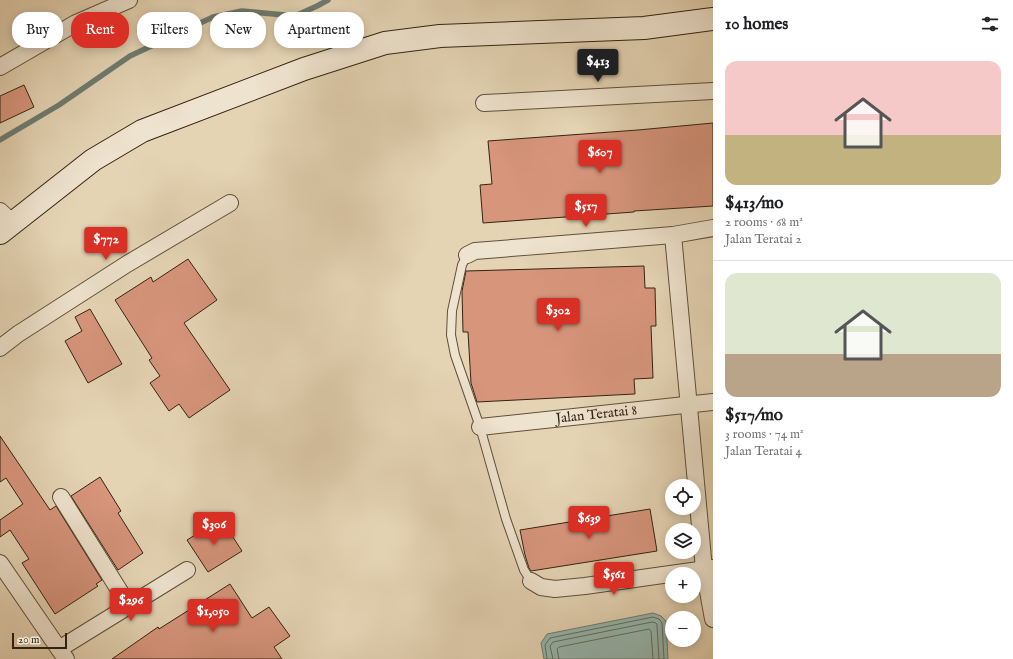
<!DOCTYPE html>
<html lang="en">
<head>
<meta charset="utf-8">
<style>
	:root { --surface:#fff; --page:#f2f2f2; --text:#202124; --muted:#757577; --line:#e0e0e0; --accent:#d93025 }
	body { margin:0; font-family:"IM FELL English",serif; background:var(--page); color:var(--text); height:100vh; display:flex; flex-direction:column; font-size:15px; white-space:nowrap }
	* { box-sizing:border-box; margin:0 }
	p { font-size:13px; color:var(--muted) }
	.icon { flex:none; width:22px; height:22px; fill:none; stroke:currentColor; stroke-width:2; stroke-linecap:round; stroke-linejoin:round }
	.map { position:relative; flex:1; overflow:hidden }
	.side { display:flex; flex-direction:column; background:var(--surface); width:300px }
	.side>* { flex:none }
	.guide { position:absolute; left:12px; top:12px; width:380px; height:36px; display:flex; gap:8px }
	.fabs { position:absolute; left:665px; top:479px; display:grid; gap:8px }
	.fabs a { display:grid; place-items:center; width:36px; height:36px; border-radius:50%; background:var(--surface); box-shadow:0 2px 10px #0003; font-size:20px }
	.scale { position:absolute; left:12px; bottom:10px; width:55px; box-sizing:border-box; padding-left:4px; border:2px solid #332412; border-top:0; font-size:11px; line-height:14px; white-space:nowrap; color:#332412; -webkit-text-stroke:3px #eee3ce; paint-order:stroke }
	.price { position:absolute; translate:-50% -34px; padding:0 9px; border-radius:4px; background:var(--accent); color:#fff; font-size:13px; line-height:26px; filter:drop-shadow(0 1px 2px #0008) }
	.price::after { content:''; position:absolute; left:50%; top:24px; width:12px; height:9px; margin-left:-6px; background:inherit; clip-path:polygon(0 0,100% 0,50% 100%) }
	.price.selected { background:#222; color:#fff }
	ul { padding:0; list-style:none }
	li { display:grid; align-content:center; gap:8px; height:212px; padding:0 12px }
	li+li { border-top:1px solid var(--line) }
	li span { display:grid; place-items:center; height:124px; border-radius:12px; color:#555 }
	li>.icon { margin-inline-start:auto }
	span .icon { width:72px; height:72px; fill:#fffc; stroke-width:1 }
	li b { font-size:17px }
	h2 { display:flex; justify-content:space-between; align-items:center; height:48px; padding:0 12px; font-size:17px }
	.chip { padding:0 14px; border-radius:16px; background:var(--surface); box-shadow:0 2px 10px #0003; font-size:14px; line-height:36px }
	.chip.selected { background:var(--accent); color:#fff }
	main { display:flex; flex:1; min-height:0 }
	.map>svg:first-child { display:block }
	.water { fill:#96b8b0; stroke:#6e7d71 }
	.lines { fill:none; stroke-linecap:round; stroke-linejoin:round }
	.shore { stroke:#646e61; stroke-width:1 }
	.stream { stroke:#6e7d71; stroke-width:5.5 }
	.building { fill:#d7957c; stroke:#332412 }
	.lane-casing { stroke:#60503a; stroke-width:10 }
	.street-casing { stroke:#60503a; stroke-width:18 }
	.secondary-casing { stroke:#332412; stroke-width:24 }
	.lane { stroke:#eee3ce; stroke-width:8 }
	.street { stroke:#eee3ce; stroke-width:16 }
	.secondary { stroke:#eee3ce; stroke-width:22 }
	.labels { text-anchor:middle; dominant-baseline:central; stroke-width:3.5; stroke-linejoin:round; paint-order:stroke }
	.street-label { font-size:14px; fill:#332412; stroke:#eee3ce }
</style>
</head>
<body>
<main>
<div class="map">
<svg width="713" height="659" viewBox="0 0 713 659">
	<rect width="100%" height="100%" fill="#e5d4b4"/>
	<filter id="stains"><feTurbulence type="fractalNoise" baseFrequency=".005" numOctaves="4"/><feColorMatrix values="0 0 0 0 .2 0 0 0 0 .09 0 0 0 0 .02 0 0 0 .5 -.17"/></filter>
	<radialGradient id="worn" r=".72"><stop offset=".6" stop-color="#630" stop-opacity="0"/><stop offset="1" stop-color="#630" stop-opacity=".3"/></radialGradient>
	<!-- water -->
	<polygon class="water" points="653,613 661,616 666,621 668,659 544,659 541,643 547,634"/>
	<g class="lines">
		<!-- shore -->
		<g class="shore">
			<polyline points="547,659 545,645 550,638 653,617 659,619 662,623 664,659"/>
			<polyline points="553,659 550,646 553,642 652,622 656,623 657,625 659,659"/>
			<polyline points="559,659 557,649 559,647 649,629 651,631 653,659"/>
		</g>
		<!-- stream -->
		<polyline class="stream" points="0,140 59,105 130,56 213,17 242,11 295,16 317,6 328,0"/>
	</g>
	<!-- building -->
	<g class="building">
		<polygon points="24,85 34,107 0,123 0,96"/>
		<polygon points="713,123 713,206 634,211 634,212 483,223 480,185 492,184 488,141 638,130"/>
		<polygon points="188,259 217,300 184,323 230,390 189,418 179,404 169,411 150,383 160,376 149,360 152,358 115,300 151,277 153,282"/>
		<polygon points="644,266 645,288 655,288 656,326 651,326 653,378 634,379 635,394 477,402 471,383 468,332 463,332 462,291 466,271"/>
		<polygon points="90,309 122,364 88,383 65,341 82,331 75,317"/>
		<polygon points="0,436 50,510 56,506 102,580 96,584 98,586 55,614 22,563 29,559 10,530 0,537 0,520 23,504 6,478 0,482"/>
		<polygon points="100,477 121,511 118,513 143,553 118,570 71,496"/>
		<polygon points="650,509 657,551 531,571 529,568 525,555 520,530"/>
		<polygon points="221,519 242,551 208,572 187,540"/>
		<polygon points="230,584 252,618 269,607 290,636 274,647 282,659 112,659 158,627 159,629"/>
	</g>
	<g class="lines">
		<!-- lane casing -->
		<g class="lane-casing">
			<polyline id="lane" points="467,255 462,265 452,311 451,335 455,355 480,427 506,519 524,570 531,581"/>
		</g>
		<!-- street casing -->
		<g class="street-casing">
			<g id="street">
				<polyline points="0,67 76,23 129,0"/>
				<polyline points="484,103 713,91"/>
				<polyline points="0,211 13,223"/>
				<polyline points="673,235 704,569 713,619"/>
				<polyline points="467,255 475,251 673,235 713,228"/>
				<polyline points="0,348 18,334 127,264 230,203"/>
				<path id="s1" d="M480,427L713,402"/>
				<polyline points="61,497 129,606"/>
				<polyline points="0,563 59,649 66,659"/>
				<polyline points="531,581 541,587 555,589 585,586 713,568"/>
				<polyline points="59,649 187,570"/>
			</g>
		</g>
		<!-- secondary casing -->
		<g class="secondary-casing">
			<polyline id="secondary" points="0,233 93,160 142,131 304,69 385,43 440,36 644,28 713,19"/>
		</g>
		<!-- lane -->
		<use href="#lane" class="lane"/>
		<!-- street -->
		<use href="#street" class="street"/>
		<!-- secondary -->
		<use href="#secondary" class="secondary"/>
	</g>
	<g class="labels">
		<!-- street labels -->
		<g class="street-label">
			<text stroke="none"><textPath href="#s1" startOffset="117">Jalan Teratai 8</textPath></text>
		</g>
	</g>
	<rect width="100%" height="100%" filter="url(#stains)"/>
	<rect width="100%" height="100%" fill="url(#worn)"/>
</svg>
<div class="fabs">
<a><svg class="icon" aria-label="locate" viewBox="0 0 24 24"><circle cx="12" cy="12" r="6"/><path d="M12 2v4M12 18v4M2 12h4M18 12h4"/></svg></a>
<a><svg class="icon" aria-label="layers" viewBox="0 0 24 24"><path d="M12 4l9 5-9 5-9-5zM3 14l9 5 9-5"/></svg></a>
<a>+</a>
<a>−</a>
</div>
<div class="scale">20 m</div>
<b class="price selected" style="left:598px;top:83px">$413</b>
<b class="price" style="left:600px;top:174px">$607</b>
<b class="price" style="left:586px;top:228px">$517</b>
<b class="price" style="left:106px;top:261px">$772</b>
<b class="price" style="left:558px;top:332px">$302</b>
<b class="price" style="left:589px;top:540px">$639</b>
<b class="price" style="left:214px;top:546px">$306</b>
<b class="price" style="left:614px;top:596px">$561</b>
<b class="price" style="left:131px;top:622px">$296</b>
<b class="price" style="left:213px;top:633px">$1,050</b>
<div class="guide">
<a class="chip">Buy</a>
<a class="chip selected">Rent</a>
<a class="chip">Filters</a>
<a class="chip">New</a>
<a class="chip">Apartment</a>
</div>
</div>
<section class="side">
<h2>10 homes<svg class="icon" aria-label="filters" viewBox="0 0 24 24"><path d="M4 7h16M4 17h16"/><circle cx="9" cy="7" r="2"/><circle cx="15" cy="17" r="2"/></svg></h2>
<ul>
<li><span style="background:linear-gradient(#f6c9c9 60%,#c2b280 0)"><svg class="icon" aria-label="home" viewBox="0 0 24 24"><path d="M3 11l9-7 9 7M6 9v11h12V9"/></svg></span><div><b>$413/mo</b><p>2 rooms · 68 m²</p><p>Jalan Teratai 2</p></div></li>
<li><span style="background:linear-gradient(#dfe7d0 65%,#b9a48a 0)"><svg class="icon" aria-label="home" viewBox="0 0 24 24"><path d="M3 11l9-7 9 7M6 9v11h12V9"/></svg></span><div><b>$517/mo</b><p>3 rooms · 74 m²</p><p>Jalan Teratai 4</p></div></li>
</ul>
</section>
</main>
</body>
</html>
